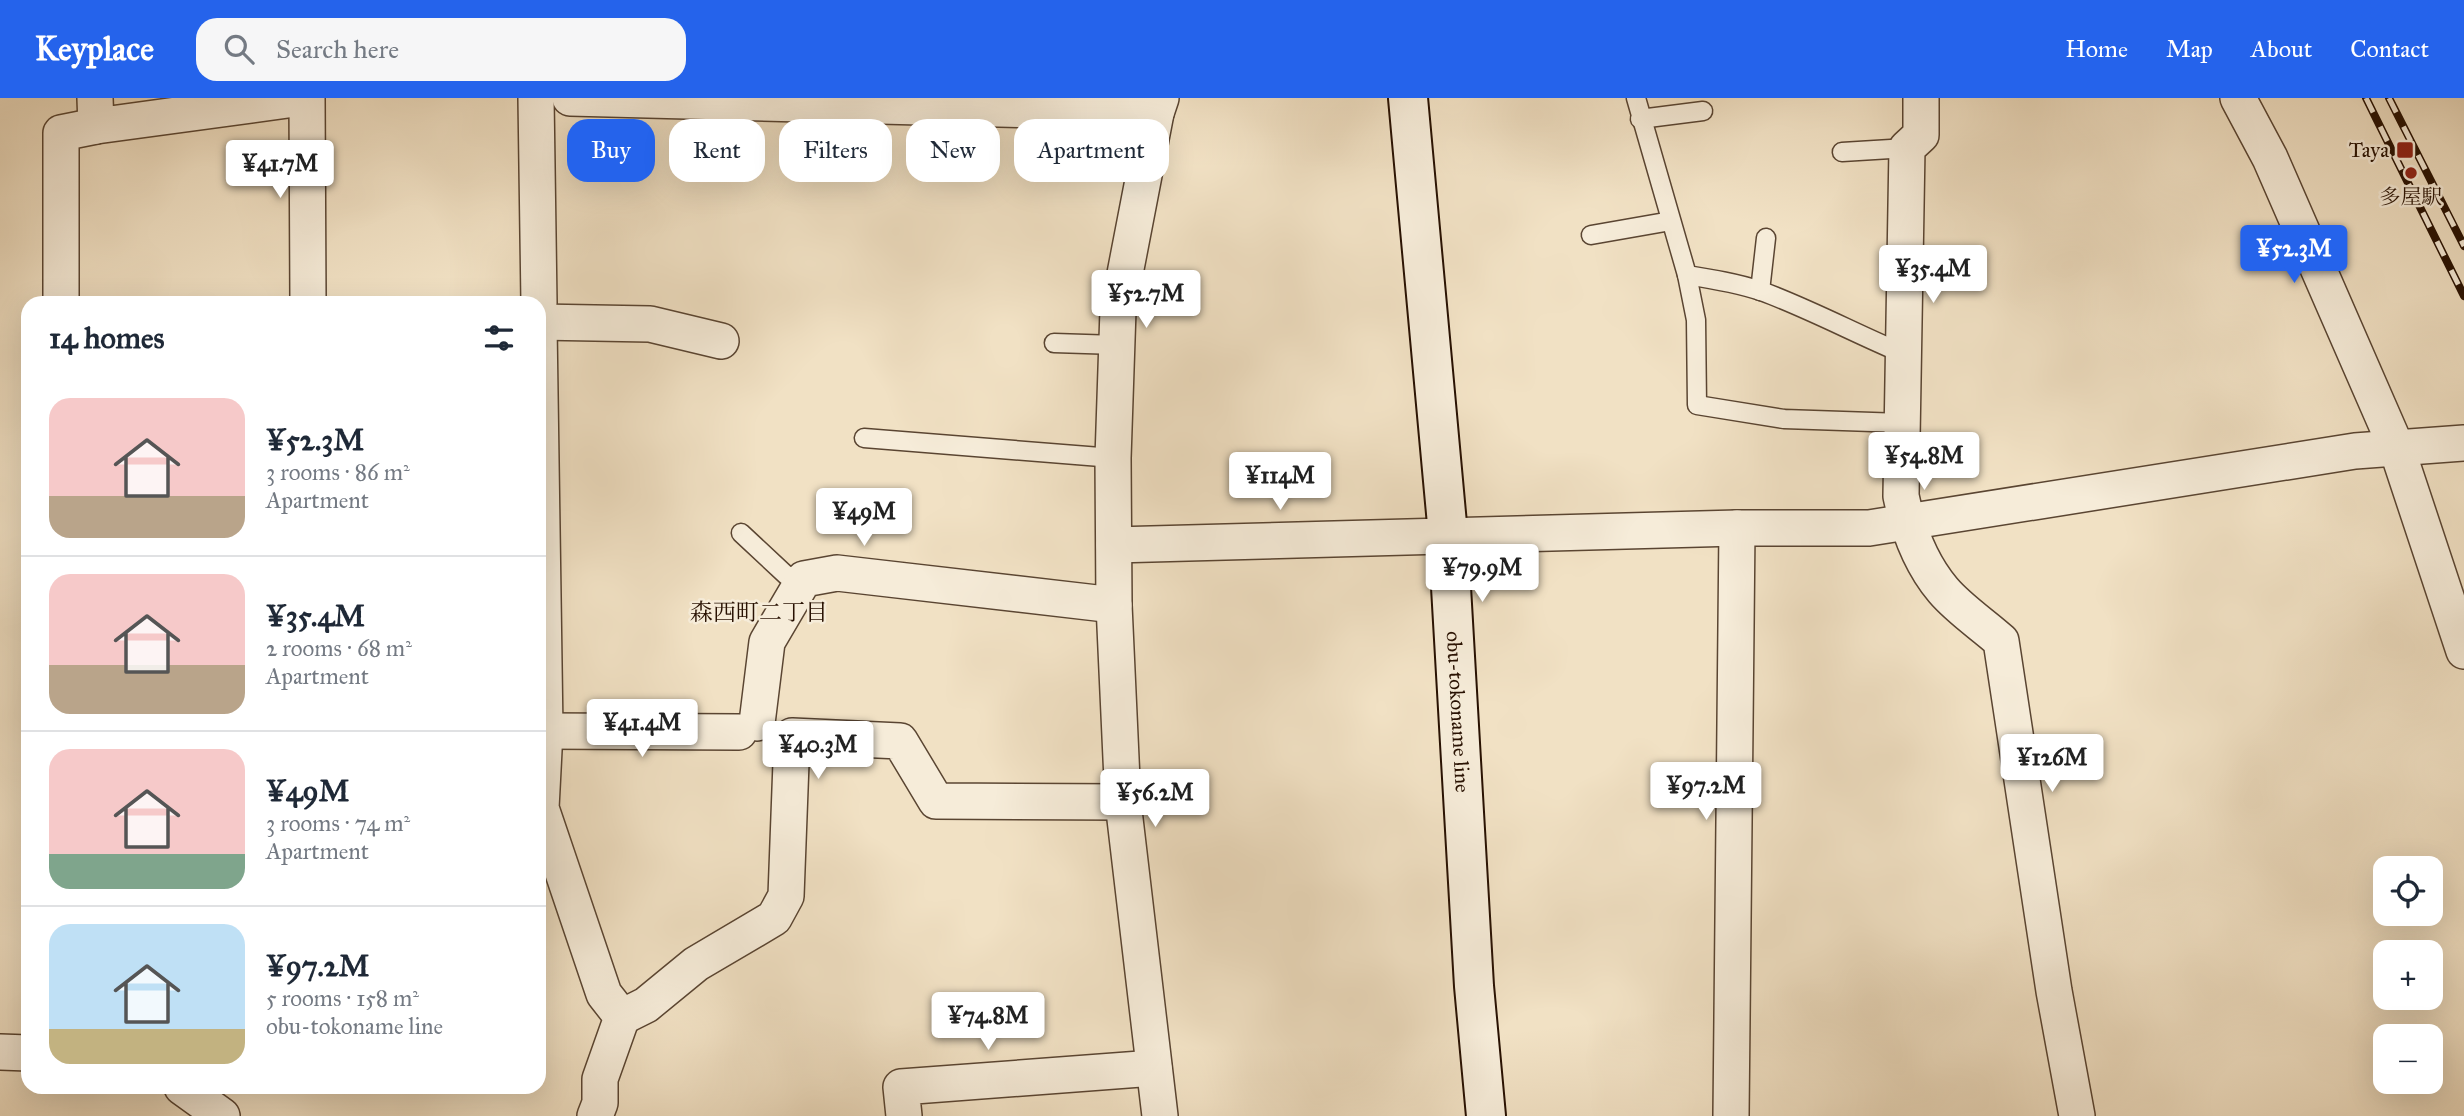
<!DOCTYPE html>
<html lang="en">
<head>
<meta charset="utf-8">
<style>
	:root { --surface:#fff; --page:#f6f6f7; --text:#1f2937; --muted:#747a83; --line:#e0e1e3; --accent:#2563eb }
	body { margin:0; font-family:"IM FELL Great Primer","Noto Serif JP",serif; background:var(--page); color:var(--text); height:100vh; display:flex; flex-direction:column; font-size:26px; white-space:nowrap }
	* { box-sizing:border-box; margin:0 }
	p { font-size:23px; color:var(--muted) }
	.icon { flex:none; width:38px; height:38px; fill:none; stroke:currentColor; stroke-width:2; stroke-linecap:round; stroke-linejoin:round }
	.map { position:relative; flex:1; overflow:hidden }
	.sheet { position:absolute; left:21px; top:198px; width:525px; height:798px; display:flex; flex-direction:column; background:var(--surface); border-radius:21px; box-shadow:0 7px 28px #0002 }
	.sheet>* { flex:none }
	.hud { position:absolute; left:567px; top:21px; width:665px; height:63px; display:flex; gap:14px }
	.fabs { position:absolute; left:2373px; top:758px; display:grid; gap:14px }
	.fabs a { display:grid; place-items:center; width:70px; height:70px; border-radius:14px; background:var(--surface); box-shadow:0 7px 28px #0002; font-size:35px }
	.price { position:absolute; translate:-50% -60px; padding:0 16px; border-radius:7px; background:#fff; color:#222; font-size:23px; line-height:46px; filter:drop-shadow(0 2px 4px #0008) }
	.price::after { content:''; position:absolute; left:50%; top:42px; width:21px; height:16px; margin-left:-10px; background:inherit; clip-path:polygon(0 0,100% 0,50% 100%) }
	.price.current { background:var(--accent); color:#fff }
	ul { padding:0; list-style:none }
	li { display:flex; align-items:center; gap:21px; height:175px; padding:0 28px }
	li+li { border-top:2px solid var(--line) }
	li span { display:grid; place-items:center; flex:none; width:196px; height:140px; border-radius:21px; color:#555 }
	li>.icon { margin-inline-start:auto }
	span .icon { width:84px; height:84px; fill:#fffc; stroke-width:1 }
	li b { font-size:30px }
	h2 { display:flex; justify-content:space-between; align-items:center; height:84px; padding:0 28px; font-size:30px }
	.pill { padding:0 24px; border-radius:21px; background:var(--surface); box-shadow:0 7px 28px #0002; font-size:24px; line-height:63px }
	.pill.current { background:var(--accent); color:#fff }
	header { display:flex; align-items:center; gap:42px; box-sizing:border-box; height:98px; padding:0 35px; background:var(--accent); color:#fff }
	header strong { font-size:33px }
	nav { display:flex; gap:38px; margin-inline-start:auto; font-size:24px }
	.search { width:490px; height:63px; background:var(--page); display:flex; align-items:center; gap:18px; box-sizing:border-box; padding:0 24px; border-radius:21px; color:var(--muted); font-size:26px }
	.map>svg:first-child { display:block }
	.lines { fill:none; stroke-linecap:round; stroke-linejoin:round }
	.lane-casing { stroke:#5a4532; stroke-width:21 }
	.street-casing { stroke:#5a4532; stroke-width:38 }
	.secondary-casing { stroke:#281102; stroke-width:42 }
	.lane { stroke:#f6ecd9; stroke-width:18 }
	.street { stroke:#f6ecd9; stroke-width:35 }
	.secondary { stroke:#f6ecd9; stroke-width:38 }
	.rail-casing { stroke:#281102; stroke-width:8 }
	.rail { stroke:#f6ecd9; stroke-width:5; stroke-dasharray:16; stroke-linecap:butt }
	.poi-dot { fill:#8f2418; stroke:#f6ecd9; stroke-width:2.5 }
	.labels { text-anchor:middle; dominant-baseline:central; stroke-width:5; stroke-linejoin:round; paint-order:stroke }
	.poi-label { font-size:21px; fill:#281102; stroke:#f6ecd9; text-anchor:end }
	.street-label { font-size:21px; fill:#281102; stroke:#f6ecd9 }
	.neighbourhood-label { font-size:23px; fill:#281102; stroke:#f6ecd9 }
</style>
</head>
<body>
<header>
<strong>Keyplace</strong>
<div class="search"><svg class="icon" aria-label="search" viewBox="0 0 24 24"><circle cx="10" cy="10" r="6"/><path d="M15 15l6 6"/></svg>Search here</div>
<nav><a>Home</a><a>Map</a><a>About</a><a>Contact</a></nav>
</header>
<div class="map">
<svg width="2464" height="1018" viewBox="0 0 2464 1018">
	<rect width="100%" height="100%" fill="#f1e1c4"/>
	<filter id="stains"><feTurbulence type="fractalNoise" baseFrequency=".00286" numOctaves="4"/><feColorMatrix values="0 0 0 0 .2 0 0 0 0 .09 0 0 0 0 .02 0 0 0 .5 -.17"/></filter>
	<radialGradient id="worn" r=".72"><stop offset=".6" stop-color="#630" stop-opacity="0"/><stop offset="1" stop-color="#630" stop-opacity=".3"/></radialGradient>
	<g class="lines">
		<!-- lane casing -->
		<g class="lane-casing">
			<g id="lane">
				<path d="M1636,0L1687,177C1712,181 1737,185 1761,193C1810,211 1856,236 1904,256"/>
				<polyline points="1640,21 1703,13"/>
				<polyline points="1842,54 1907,50"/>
				<polyline points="1591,137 1671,123"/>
				<polyline points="1687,177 1696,222 1697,307 1784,321 1902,325"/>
				<polyline points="1760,193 1766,140"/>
				<polyline points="1054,245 1117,247"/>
				<polyline points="864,340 1113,360"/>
				<polyline points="741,435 786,477 804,481"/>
			</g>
		</g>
		<!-- street casing -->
		<g class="street-casing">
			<g id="street">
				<polyline points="95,0 96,28 302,0"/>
				<polyline points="307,0 308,205"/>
				<polyline points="536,0 539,205"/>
				<polyline points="570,0 1156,15"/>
				<path d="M1921,0V37L1907,50L1901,398C1908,431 1921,466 1943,492C1959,511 1982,526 2001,543L2054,893L2077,1018"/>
				<polyline points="2238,0 2270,60 2397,351 2464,553"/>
				<polyline points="61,205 61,35 96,28"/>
				<polyline points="539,224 650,226 721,243"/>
				<polyline points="539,228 545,633 541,710 604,896 622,919 600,981 600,1005 595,1018"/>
				<polyline points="1114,447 1737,430 1869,430 2355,353 2464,345"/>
				<polyline points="757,625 767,544 804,481 837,475 1114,507"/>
				<polyline points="545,633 739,634"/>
				<polyline points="622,919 646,907 696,866 774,820 786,798 792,638 900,643 936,703 1123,704"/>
				<polyline points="0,954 28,955"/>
				<polyline points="182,989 222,1018"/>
				<polyline points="904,1018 901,989 1154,970"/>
				<polyline points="1160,1018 1123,704 1114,507 1113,360 1118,212 1156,15 1161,0"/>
				<polyline points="1731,1018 1737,430"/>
			</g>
		</g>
		<!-- secondary casing -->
		<g class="secondary-casing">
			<g id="secondary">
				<path id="s1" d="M1408,0L1448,437L1474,888L1486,1018"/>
			</g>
		</g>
		<!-- lane -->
		<use href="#lane" class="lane"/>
		<!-- street -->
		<use href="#street" class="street"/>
		<!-- secondary -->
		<use href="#secondary" class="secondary"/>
		<!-- rail casing -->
		<g class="rail-casing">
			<g id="rail">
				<polyline points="2366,0 2464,198"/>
				<polyline points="2389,0 2464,148"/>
			</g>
		</g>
		<!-- rail -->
		<use href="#rail" class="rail"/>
	</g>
	<!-- markers -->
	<g class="poi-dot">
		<rect x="2396" y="43" width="18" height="18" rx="3.5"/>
		<circle cx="2411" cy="75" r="7"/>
	</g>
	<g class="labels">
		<!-- poi labels -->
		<g class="poi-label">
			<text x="2389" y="52">Taya</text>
			<text x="2411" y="99" text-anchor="middle">多屋駅</text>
		</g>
		<!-- street labels -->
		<g class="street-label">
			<text stroke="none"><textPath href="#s1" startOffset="616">obu-tokoname line</textPath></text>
		</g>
		<!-- neighbourhood labels -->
		<g class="neighbourhood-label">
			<text x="759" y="514">森西町二丁目</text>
		</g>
	</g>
	<rect width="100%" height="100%" filter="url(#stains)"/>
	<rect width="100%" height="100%" fill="url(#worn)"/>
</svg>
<div class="fabs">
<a><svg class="icon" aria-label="locate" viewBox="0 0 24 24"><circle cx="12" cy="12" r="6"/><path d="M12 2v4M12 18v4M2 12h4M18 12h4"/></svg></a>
<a>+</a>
<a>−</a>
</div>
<b class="price" style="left:280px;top:102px">¥41.7M</b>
<b class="price current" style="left:2294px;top:187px">¥52.3M</b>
<b class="price" style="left:1933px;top:207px">¥35.4M</b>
<b class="price" style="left:1146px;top:232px">¥52.7M</b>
<b class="price" style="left:1924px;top:394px">¥54.8M</b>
<b class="price" style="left:1280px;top:414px">¥114M</b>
<b class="price" style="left:864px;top:450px">¥49M</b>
<b class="price" style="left:1482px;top:506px">¥79.9M</b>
<b class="price" style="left:642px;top:661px">¥41.4M</b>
<b class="price" style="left:818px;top:683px">¥40.3M</b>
<b class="price" style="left:2052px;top:696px">¥126M</b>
<b class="price" style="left:1706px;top:724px">¥97.2M</b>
<b class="price" style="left:1155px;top:731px">¥56.2M</b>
<b class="price" style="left:988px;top:954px">¥74.8M</b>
<div class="hud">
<a class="pill current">Buy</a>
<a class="pill">Rent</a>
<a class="pill">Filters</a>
<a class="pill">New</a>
<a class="pill">Apartment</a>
</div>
<section class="sheet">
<h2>14 homes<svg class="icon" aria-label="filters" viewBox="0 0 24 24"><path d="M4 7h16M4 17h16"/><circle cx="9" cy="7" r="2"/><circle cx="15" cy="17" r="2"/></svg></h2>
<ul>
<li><span style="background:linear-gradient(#f6c9c9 70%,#b9a48a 0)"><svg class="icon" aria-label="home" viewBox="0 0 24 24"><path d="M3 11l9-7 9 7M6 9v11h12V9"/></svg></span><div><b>¥52.3M</b><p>3 rooms · 86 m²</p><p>Apartment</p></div></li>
<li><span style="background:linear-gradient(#f6c9c9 65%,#b9a48a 0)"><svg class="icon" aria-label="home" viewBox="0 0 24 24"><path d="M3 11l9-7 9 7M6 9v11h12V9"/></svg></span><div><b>¥35.4M</b><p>2 rooms · 68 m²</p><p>Apartment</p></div></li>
<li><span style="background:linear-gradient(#f6c9c9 75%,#7fa58c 0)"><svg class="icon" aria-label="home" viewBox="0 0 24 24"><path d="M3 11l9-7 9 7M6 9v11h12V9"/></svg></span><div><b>¥49M</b><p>3 rooms · 74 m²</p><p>Apartment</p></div></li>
<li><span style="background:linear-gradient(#bfe0f5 75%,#c2b280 0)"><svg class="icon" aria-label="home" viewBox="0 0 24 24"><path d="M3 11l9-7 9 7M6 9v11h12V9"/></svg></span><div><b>¥97.2M</b><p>5 rooms · 158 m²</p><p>obu-tokoname line</p></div></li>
</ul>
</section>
</div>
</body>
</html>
